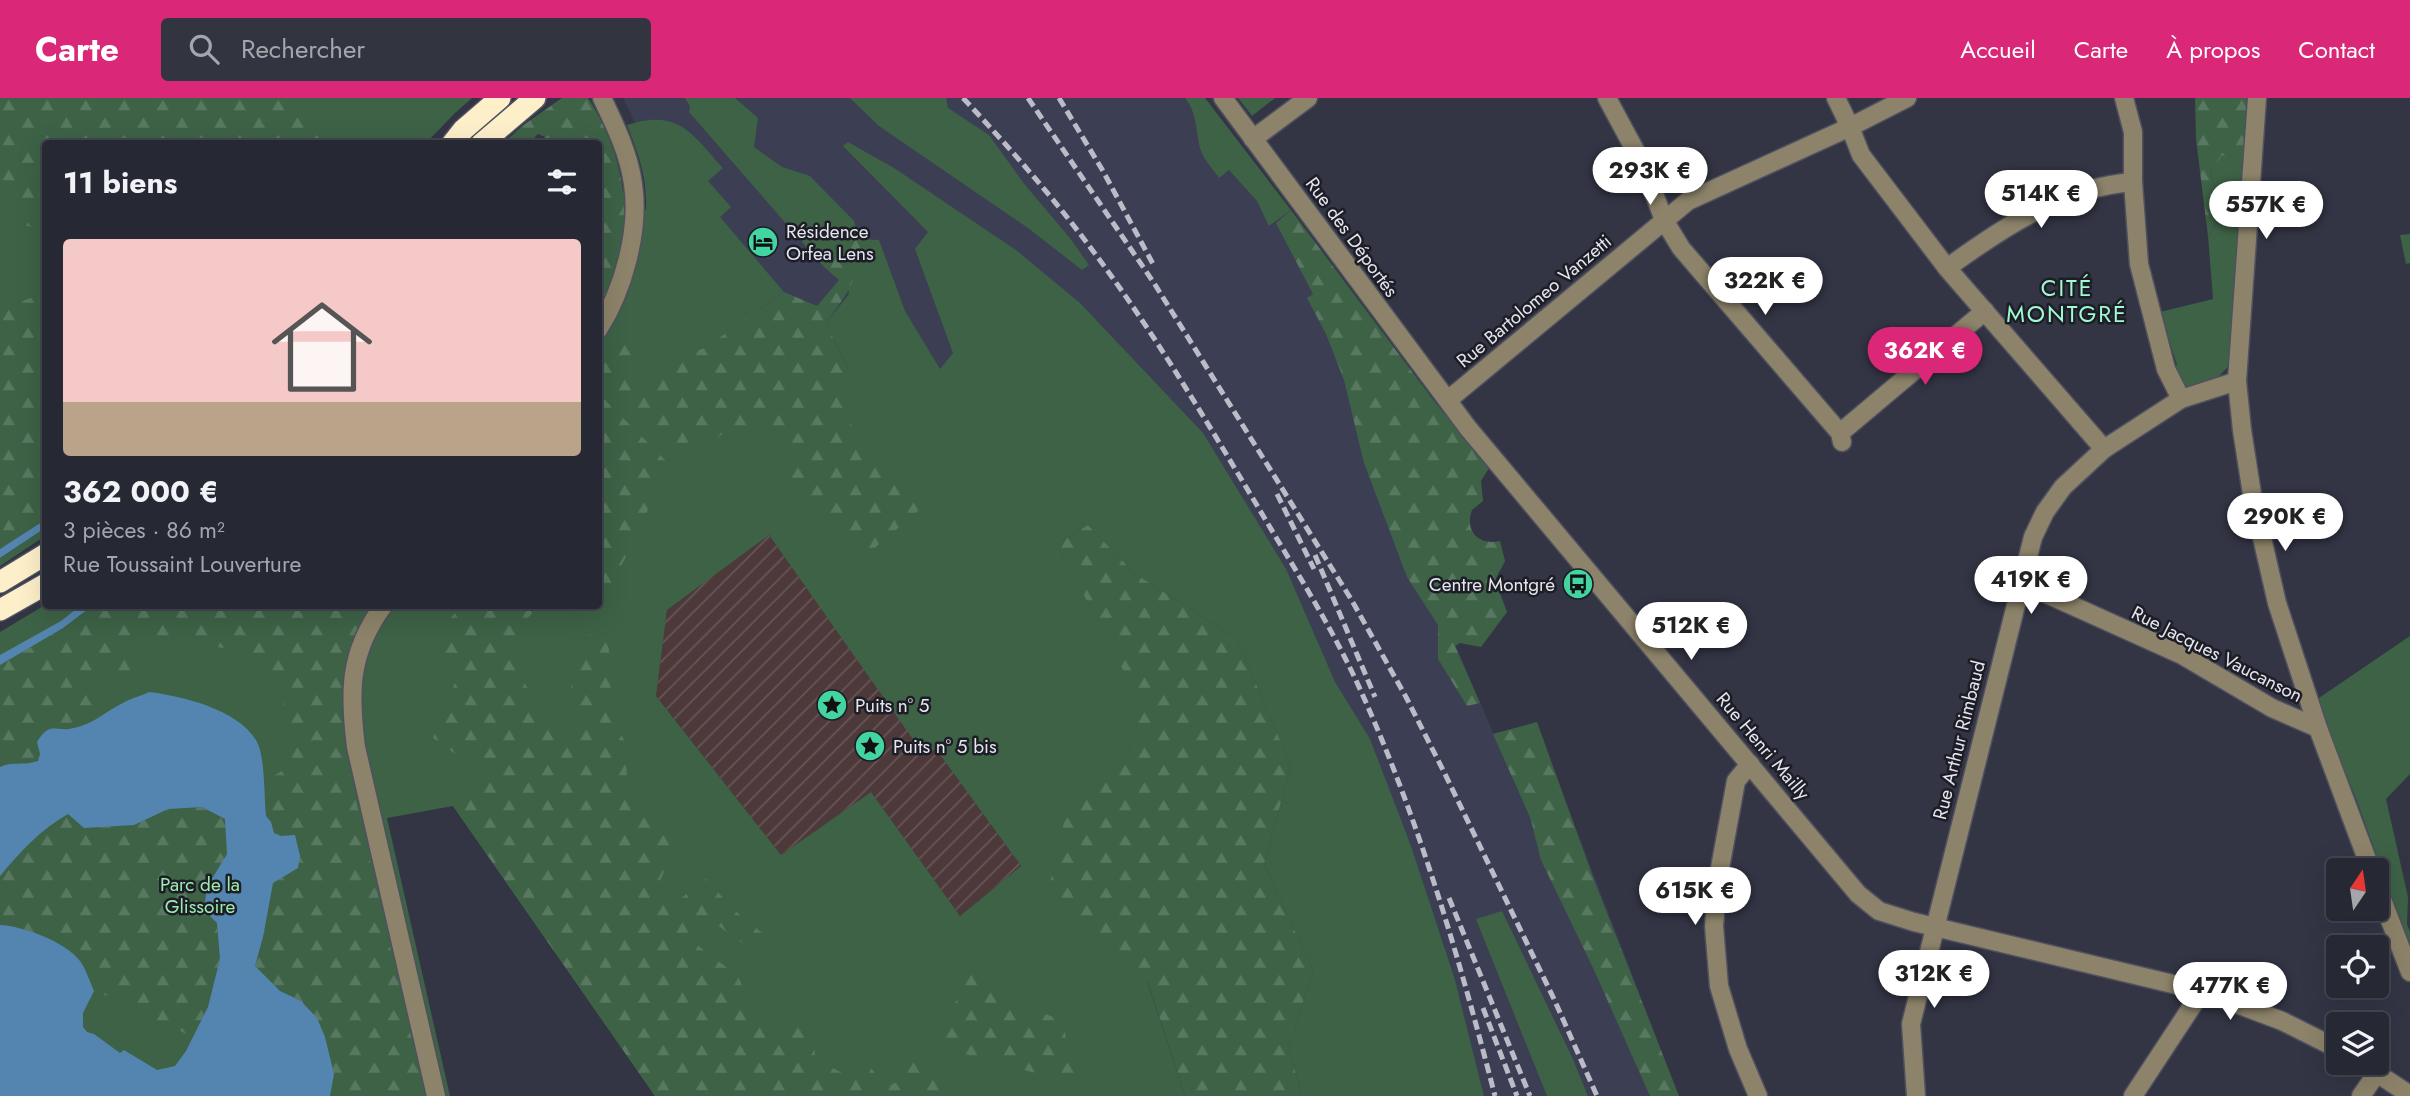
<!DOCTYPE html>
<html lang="fr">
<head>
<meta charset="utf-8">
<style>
	:root { --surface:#262834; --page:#323440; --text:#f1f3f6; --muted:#a4a6ac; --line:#42444f; --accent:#db2777 }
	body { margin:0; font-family:Jost,sans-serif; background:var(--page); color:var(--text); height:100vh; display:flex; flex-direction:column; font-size:26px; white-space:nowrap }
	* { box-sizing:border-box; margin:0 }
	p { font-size:23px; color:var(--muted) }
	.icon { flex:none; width:38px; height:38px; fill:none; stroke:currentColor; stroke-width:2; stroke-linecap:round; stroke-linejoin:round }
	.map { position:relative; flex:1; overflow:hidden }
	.side { position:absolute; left:42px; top:42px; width:560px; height:469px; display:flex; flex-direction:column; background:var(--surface); border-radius:7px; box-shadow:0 7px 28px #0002,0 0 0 2px var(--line) }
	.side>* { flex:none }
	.needle { width:46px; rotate:13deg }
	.tools { position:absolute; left:2326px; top:760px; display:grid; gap:14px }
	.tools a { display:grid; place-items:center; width:63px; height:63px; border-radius:7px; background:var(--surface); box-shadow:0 7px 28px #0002,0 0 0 2px var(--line); font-size:35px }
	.price { position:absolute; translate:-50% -60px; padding:0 16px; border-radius:24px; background:#fff; color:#222; font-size:23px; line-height:46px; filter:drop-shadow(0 2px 4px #0008) }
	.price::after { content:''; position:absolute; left:50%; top:42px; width:21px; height:16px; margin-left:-10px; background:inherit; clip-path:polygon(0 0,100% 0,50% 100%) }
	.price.on { background:var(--accent); color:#fff }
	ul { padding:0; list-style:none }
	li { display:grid; align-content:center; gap:14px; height:371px; padding:0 21px }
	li+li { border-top:2px solid var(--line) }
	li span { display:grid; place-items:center; height:217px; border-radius:7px; color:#555 }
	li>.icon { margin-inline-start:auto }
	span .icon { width:126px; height:126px; fill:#fffc; stroke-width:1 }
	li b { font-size:30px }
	h2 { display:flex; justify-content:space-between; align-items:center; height:84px; padding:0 21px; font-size:30px }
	header { display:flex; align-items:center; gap:42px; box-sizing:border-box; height:98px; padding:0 35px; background:var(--accent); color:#fff }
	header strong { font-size:33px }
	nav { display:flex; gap:38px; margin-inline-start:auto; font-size:24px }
	.search { width:490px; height:63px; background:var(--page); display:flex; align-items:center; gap:18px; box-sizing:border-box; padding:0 24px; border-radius:7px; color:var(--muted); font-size:26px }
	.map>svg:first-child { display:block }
	.built { fill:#3c3e54 }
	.industrial { fill:url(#industrial-furrows) }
	.green { fill:#3d6246; fill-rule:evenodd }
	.forest { fill:url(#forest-firs) }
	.water { fill:#5485b0 }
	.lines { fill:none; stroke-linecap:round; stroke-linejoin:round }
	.minor-casing { stroke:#4f5160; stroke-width:21 }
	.highway-casing { stroke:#4f5160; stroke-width:24 }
	.minor { stroke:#8d836a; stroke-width:18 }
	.highway { stroke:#fdefc9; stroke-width:21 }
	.rail { stroke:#bbbcc7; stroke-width:5; stroke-dasharray:10 5; stroke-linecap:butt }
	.labels { text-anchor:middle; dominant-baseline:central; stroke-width:5; stroke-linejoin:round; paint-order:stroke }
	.poi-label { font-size:19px; fill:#e4e5ef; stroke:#1c1d25; text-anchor:start }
	.street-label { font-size:19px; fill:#e4e5ef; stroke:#1c1d25 }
	.park-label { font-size:19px; fill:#9cecb0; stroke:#1c1d25 }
	.quarter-label { font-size:23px; letter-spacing:2px; fill:#a1f9d3; stroke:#1c1d25 }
</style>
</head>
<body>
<header>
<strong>Carte</strong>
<div class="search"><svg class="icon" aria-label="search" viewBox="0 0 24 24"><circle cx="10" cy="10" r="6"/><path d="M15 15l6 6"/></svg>Rechercher</div>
<nav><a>Accueil</a><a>Carte</a><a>À propos</a><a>Contact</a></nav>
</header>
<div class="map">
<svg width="2410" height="998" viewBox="0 0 2410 998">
	<defs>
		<pattern id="industrial-furrows" width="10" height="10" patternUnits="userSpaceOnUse" patternTransform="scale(1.75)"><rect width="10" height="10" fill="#4d383a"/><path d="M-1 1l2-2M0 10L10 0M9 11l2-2" fill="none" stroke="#665557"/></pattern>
		<pattern id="forest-firs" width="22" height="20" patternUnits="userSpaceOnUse" patternTransform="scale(1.75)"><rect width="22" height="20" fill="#3d6246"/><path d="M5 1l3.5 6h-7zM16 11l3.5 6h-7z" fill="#597861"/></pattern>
	</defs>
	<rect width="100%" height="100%" fill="#333545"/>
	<!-- built -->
	<polygon class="built" points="623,0 1205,0 1434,303 1460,544 1456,548 1530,721 1567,707 1679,998 1185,998 1126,818 696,153"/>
	<!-- industrial -->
	<polygon class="industrial" points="769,437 924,656 936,650 1021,768 960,818 871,694 781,757 656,598 667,512"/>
	<!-- green -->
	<g class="green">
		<polygon points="0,0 472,0 455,15 426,45 46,46 45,422 0,451"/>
		<path d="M685,0H735L758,20L754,49L782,69L810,78L854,123L860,141L879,142L905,213L940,271L953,255L915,151L928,134L843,48L848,44L894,70L1016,152L1080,205L1203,335L1286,471L1335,584L1370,641L1411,748L1455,882L1484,998H1302L1289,951L1313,872L1264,766L1291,668L1237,541L1134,475L1088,427L1057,446L1137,597L1129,657L1126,818L1185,998H655L453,708L387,720L450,998H0V534L45,507L598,508L599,75L646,112C647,78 639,58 627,27C679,10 692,36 723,70L708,83L731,109L720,119L784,194L753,216L848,271L826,225L849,196L840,142L823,168L689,14L690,8ZM769,437L924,657L936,651L1021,768L960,818L871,694L781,757L656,598L667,512Z"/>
		<polygon points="850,0 946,0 948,10 989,37 1025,87 1070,140 1089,167 1082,172 1028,130 879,28"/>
		<path d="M1185,0H1205L1291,112L1269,128L1257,103L1229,72L1219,80C1213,71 1203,61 1200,50C1196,34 1197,14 1185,0Z"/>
		<polygon points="1238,0 1275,0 1252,18"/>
		<path d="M2222,56L2245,69L2231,263C2221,282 2205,287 2185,291L2173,269L2177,267L2160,214L2213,201L2208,138L2224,114L2210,75Z"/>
		<polygon points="45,430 45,438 0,468 0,460"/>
		<polygon points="2410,538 2410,676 2386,701 2408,799 2407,826 2410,834 2410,850 2357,703 2316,602"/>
		<polygon points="1502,813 1572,959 1588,998 1547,998 1476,821"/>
	</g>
	<!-- forest -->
	<g class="forest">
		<polygon points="0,0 310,0 310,13 322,45 46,46 45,133 24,127 0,94"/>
		<path d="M562,0H588C630,65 638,141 599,209L598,46L539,45L545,39L538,36L529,45L503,46L522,28Z"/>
		<polygon points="2195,0 2250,0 2245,69 2222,57 2210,75 2224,114 2208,138 2196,41"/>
		<path d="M1291,112L1434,303L1489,370L1481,383L1483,403L1472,412C1464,433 1479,448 1500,443L1505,463L1495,482L1507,514L1481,549L1460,545L1455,548L1480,605L1467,608L1438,561V527L1407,479L1364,365L1344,282L1326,236L1307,200L1313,196L1276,125Z"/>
		<polygon points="2410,136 2410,165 2406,166 2400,137"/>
		<path d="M860,141C860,180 848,195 826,225L848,271L847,322L924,408L865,458L824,408L790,391L789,336L732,329L685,364L605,284L603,265L613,234L635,239L634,280L656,294L658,265L705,250L784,194L817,208L839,182L823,168L840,142Z"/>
		<polygon points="45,195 45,422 0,451 0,211"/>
		<polygon points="598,295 667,364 637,439 600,506"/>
		<polygon points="1088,427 1134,475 1237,541 1291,668 1264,766 1313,872 1289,951 1302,998 1185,998 1148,884 1098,837 1047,798 1069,702 1129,657 1136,597 1057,446"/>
		<path d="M92,508H369C341,560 340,594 344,652L425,998H330L334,976L301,903L280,893L255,868L263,839L273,785L298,770L281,738L273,735C267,718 265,703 263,684L287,670L282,592L263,562L234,552L185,543H144L132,549L145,566L136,576L112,573L97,586L98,622L71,631L52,629L38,663L27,667L10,664L3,651H0V567L63,530Z"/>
		<polygon points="461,508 540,508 516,531 514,566 536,605 562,628 576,625 570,577 578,539 608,534 612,618 625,644 627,678 645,710 676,747 659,785 675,805 706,781 734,812 767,839 756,855 705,818 685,838 738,878 754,916 779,938 793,922 814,936 815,960 842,975 867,965 886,989 902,982 905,958 932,964 952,990 967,998 655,998 453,708 479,673 433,640 456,582 434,557 441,531"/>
		<polygon points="1537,624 1594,782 1679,998 1650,998 1594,872 1541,762 1531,722 1493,636"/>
		<path d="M202,709L225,721L227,756L220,768L210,818L217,825L220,861L208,909L193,940L168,926L153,929L131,907L94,893C90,884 86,871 80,863C66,844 23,828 0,827V778L9,765L49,728L68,716L134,727L167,711Z"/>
		<polygon points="958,873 997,882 1011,901 1062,923 1077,986 946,951 938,930 958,900"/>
	</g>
	<!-- water -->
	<g class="water">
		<polygon points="45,422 45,430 0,460 0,451"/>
		<polygon points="80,508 92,508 63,530 0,567 0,557 61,523"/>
		<path d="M149,594C183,598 250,614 260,652C265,672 264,697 266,718L271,724L274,735L281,738L295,737L300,758L298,770L273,785L263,839L255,868L280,893L301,903L317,920L325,939L334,976L330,998H0V827C23,828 66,844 80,863C86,871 90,884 94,893L83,915V929L87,934L94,936L120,955L124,952L157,972L175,968L186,953L208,909L220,861L217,825L210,818L205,804L207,789L227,756L225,721L202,709L168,711L134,727L84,730L68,716C40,732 20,754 0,778V669C13,663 24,668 38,663L40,656L37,644C51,622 54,635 74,630C94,626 106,613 123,605C131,600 141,598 149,594Z"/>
	</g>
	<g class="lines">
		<!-- minor casing -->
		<g class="minor-casing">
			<g id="minor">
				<polyline points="1223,0 1468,330 1858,796 1879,813 1914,824 2202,893 2282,923 2338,951"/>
				<polyline points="1607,0 1643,67 1664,122 1681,150 1840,335 1842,344"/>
				<polyline points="1836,0 1850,29 1861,57 1947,170 2104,351"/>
				<polyline points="2124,0 2133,34 2133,84 2139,166 2166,271 2181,301"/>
				<polyline points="2257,0 2237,283 2242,332 2252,396 2277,505 2318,630 2371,772"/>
				<polyline points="1253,41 1308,0"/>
				<path d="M1947,170C2002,130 2063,89 2133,84"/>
				<path d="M598,232C623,193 640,133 633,86C629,56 615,27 602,0"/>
				<polyline points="1448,302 1688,103 1850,29 1907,0"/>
				<polyline points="1840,335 1985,213"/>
				<polyline points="2020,486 2040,493 2182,557 2272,610 2318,630"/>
				<path d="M383,508C349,555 349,593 356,649L436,998"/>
				<polyline points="1750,666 1736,683 1718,781 1714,828 1719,888 1738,951 1758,998"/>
				<polyline points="2376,786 2410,874"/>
				<polyline points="2360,964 2410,997"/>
				<polyline points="1916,998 1911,926 2033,439 2045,414 2063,389 2104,351 2181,301 2237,283"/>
				<polyline points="2133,998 2202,893"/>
				<polyline points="2361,998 2377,975"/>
			</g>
		</g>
		<!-- highway casing -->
		<g class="highway-casing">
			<g id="highway">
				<polyline points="452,46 463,32 500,0"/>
				<polyline points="481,46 535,0"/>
				<polyline points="0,484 46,456"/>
				<polyline points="0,512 46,486"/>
			</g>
		</g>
		<!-- minor -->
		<use href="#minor" class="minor"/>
		<!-- highway -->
		<use href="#highway" class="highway"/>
		<!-- rail -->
		<g class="rail">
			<path d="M963,0C1009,49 1053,99 1093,153C1153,233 1204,319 1255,404C1293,469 1334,531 1364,600C1421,728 1460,863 1495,998"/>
			<polyline points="1028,0 1154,185 1351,501 1406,599 1445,676 1554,901 1597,998"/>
			<polyline points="1059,0 1103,73 1153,166"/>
			<polyline points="1277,396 1314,471"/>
			<polyline points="1315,457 1375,599"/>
			<polyline points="1449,800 1530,998"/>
			<polyline points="1483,910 1517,998"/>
		</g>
	</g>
	<!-- icons -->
	<defs>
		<g id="hotel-disc" transform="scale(1.575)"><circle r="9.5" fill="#42d4a1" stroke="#1c1d25"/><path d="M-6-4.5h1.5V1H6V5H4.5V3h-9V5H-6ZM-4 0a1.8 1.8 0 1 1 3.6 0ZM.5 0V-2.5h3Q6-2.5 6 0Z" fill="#111"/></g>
		<g id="bus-disc" transform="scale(1.575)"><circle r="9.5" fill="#42d4a1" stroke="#1c1d25"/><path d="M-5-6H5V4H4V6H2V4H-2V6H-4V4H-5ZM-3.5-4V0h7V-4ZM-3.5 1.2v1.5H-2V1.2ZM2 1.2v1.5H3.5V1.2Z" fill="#111"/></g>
		<g id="sight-disc" transform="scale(1.575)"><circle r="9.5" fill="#42d4a1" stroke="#1c1d25"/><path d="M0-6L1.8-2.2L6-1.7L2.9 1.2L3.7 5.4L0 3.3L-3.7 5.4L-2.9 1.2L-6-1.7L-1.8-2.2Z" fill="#111"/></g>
	</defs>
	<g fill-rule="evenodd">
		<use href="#hotel-disc" x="763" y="144"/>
		<use href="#bus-disc" x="1578" y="486"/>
		<use href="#sight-disc" x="832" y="607"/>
		<use href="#sight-disc" x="870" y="648"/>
	</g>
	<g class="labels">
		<!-- poi labels -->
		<g class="poi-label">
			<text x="786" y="133">Résidence<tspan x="786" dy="22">Orfea Lens</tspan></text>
			<text x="1555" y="486" text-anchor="end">Centre Montgré</text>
			<text x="855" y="607">Puits n° 5</text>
			<text x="893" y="648">Puits n° 5 bis</text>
		</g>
		<!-- street labels -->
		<g class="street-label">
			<text transform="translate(1352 139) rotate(54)">Rue des Déportés</text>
			<text transform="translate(1534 203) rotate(-40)">Rue Bartolomeo Vanzetti</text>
			<text transform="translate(2217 556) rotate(27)">Rue Jacques Vaucanson</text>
			<text transform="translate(1959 642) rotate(-76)">Rue Arthur Rimbaud</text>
			<text transform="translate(1763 648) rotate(50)">Rue Henri Mailly</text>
		</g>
		<!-- park labels -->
		<g class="park-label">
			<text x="200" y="786">Parc de la<tspan x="200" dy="22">Glissoire</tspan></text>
		</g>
		<!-- quarter labels -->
		<g class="quarter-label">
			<text x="2067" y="190">CITÉ<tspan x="2067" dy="26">MONTGRÉ</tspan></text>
		</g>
	</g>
</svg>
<div class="tools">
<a><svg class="needle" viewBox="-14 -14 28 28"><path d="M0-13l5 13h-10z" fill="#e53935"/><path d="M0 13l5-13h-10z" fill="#a4a6ac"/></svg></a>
<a><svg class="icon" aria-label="locate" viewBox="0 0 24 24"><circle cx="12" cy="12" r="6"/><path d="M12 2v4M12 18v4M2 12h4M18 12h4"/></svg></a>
<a><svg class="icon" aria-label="layers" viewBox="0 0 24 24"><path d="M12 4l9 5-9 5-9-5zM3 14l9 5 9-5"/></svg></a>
</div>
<b class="price" style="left:1650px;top:109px">293K €</b>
<b class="price" style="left:2041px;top:132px">514K €</b>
<b class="price" style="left:2266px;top:143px">557K €</b>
<b class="price" style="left:1765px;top:219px">322K €</b>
<b class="price on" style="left:1925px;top:289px">362K €</b>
<b class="price" style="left:2285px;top:455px">290K €</b>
<b class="price" style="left:2031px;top:518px">419K €</b>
<b class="price" style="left:1691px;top:564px">512K €</b>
<b class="price" style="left:1695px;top:829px">615K €</b>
<b class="price" style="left:1934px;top:912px">312K €</b>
<b class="price" style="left:2230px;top:924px">477K €</b>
<section class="side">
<h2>11 biens<svg class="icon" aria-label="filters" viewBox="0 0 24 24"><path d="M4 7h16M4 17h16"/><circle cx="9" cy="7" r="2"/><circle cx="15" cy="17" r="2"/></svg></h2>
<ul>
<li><span style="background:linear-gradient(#f6c9c9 75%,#b9a48a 0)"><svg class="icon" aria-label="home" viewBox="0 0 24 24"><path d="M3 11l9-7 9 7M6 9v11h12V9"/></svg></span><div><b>362 000 €</b><p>3 pièces · 86 m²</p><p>Rue Toussaint Louverture</p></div></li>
</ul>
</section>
</div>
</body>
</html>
